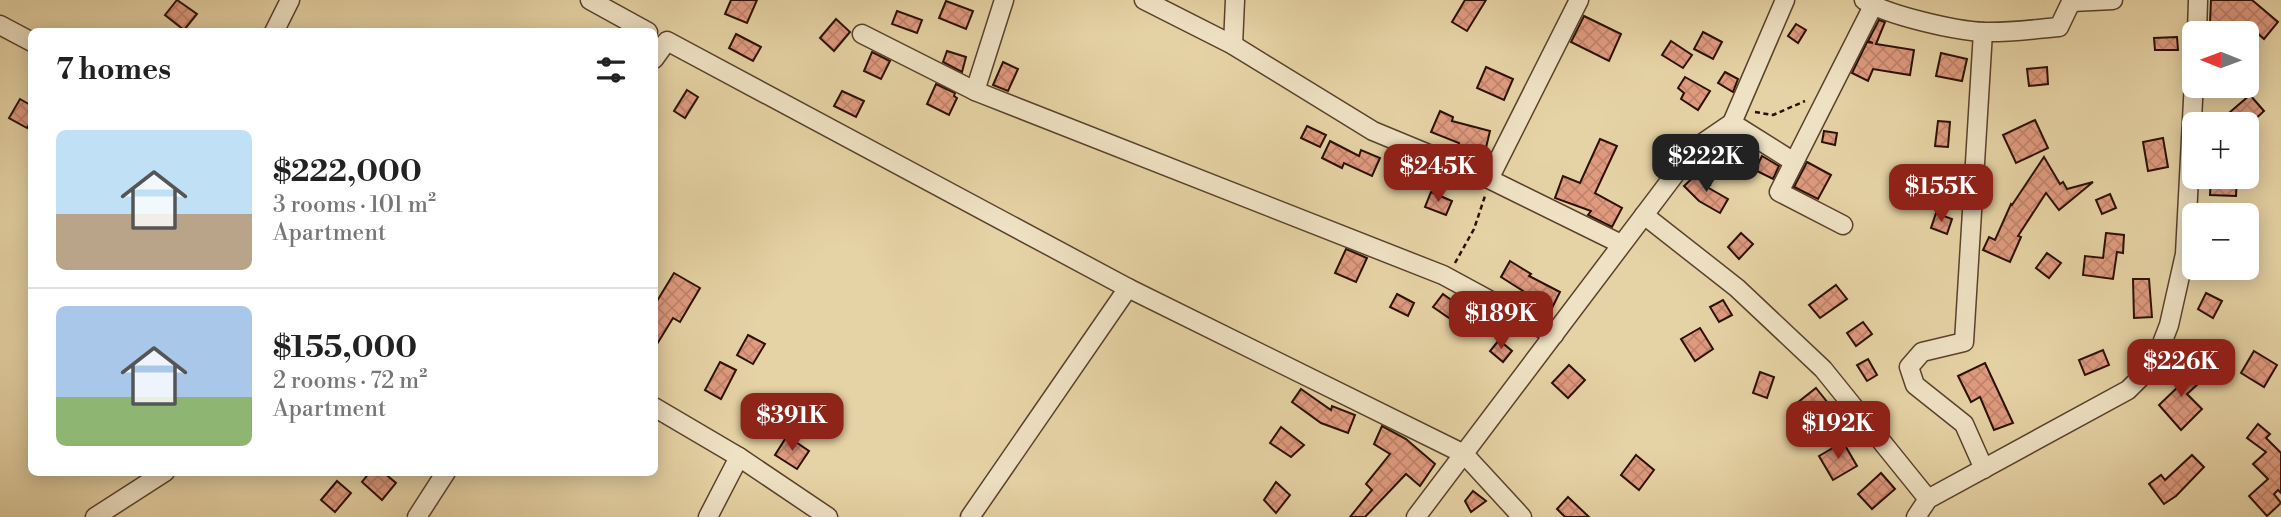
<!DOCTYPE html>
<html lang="en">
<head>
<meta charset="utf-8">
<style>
	:root { --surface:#fff; --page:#f2f2f2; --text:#222; --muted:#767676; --line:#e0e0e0; --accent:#8f2418 }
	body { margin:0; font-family:"Libre Bodoni",serif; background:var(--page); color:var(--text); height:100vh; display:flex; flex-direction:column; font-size:26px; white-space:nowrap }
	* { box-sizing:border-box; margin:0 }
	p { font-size:23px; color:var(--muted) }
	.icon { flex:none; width:38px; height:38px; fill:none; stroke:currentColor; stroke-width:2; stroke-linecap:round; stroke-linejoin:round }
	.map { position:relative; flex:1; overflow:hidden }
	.panel { position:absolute; left:28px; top:28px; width:630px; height:448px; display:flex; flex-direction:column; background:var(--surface); border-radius:10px; box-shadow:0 4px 18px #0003 }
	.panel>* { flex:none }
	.needle { width:46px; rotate:271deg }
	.buttons { position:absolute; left:2182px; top:21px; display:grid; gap:14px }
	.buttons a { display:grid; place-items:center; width:77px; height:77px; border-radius:10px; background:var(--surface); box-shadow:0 4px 18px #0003; font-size:35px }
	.price { position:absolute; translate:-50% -60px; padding:0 16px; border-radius:14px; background:var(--accent); color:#fff; font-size:23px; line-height:46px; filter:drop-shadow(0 2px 4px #0008) }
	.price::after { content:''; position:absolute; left:50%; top:42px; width:21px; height:16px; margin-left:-10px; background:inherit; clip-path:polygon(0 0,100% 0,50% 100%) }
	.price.selected { background:#222; color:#fff }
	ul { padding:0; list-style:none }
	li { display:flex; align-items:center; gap:21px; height:175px; padding:0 28px }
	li+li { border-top:2px solid var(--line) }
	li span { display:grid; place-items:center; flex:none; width:196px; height:140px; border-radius:10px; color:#555 }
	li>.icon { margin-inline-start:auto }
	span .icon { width:84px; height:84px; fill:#fffc; stroke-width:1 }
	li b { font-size:30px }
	h2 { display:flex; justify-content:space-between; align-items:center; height:84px; padding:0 28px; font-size:30px }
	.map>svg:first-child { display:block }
	.building { fill:url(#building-cross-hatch); stroke:#2c1005; stroke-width:2 }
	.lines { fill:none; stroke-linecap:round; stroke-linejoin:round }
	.street-casing { stroke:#5a412d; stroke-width:21 }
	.path { stroke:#2c1005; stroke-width:2.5; stroke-dasharray:5 3.5; stroke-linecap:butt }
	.street { stroke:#efe2c4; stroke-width:18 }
</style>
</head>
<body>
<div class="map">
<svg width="2281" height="517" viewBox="0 0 2281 517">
	<defs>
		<pattern id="building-cross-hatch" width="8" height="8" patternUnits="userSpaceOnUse" patternTransform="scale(1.75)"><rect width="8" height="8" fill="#e09b7f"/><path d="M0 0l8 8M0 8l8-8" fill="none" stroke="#c0846c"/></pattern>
	</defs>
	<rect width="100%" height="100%" fill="#e6d3a5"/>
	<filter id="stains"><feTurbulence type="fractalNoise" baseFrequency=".00286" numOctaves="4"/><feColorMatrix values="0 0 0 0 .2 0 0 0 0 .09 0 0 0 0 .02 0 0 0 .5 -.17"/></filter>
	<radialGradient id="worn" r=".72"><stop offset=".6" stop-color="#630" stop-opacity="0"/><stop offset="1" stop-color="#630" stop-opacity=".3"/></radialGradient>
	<!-- building -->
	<g class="building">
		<polygon points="177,0 197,14 184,30 165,15"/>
		<polygon points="731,0 757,0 747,23 725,14"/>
		<polygon points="1465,0 1486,0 1467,31 1452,22"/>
		<polygon points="2211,0 2252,0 2278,22 2264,39 2248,25 2210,23"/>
		<polygon points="946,1 973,11 966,29 939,18"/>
		<polygon points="897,11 922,20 917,33 892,24"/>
		<polygon points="1584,16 1621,34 1609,61 1571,42"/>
		<polygon points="836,19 850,32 834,51 820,38"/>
		<polygon points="1879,20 1885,22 1876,44 1914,50 1910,75 1873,69 1868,81 1852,73 1867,42 1873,43 1868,41"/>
		<polygon points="1796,24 1806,30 1798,43 1788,36"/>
		<polygon points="1703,32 1722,42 1713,59 1694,49"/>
		<polygon points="736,34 761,47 753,61 729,48"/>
		<polygon points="2177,37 2178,50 2155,50 2154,38"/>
		<polygon points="1671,41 1692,55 1683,68 1662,55"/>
		<polygon points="947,51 966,57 962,72 943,62"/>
		<polygon points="872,52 890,61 881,79 864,71"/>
		<polygon points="1941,53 1967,59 1962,81 1936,76"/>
		<polygon points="1003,62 1018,69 1008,91 993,85"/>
		<polygon points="1486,67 1513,79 1504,100 1477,88"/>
		<polygon points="2047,67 2048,84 2029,86 2027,69"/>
		<polygon points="1725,72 1738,79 1733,92 1718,83"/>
		<polygon points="1685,77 1710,91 1698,110 1681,99 1684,93 1678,88"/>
		<polygon points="936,84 955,93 954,96 957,98 949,115 927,104"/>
		<polygon points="687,90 698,97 685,118 674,111"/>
		<polygon points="842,91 864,101 856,117 834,106"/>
		<polygon points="2250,95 2264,111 2250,124 2240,124 2230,112"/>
		<polygon points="20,99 32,106 32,120 27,128 9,118"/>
		<polygon points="1440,111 1453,117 1452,121 1490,131 1484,156 1457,149 1459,143 1431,132"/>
		<polygon points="2035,120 2048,148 2016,163 2003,135"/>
		<polygon points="1938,121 1950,122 1948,147 1935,146"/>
		<polygon points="1307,126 1326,135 1320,147 1301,138"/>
		<polygon points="1824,131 1837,133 1835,145 1822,142"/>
		<polygon points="2163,138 2168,167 2148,171 2143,142"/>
		<polygon points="1600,139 1617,146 1595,193 1622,208 1612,227 1588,215 1591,211 1555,198 1563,176 1580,183"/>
		<polygon points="1330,141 1359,156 1361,150 1380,158 1372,176 1344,163 1342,168 1322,158"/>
		<polygon points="1762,156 1779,166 1773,179 1755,170"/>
		<polygon points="2044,157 2060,184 2063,182 2067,189 2093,182 2059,210 2046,193 2018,236 2021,237 2010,262 1983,250 1989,237 1995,240 2011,204 2012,205"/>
		<polygon points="1807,162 1831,175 1818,199 1794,187"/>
		<polygon points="1698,173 1710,185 1707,187 1728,199 1720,213 1699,201 1684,186"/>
		<polygon points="2211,177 2237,177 2236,196 2210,195"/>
		<polygon points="1431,192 1452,201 1446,215 1425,207"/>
		<polygon points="2110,194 2116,208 2102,214 2096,200"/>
		<polygon points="1936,213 1952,219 1947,234 1931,228"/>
		<polygon points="1741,233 1753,244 1739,259 1728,247"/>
		<polygon points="2106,233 2124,235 2123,253 2117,252 2113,279 2083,275 2085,256 2103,258"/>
		<polygon points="1346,249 1367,258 1356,282 1335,273"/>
		<polygon points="2047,253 2061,263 2049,278 2036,268"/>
		<polygon points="1510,261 1531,274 1529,276 1560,292 1550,312 1531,303 1534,298 1501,277"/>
		<polygon points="674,273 700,288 680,322 673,318 654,349 654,306"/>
		<polygon points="2133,279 2149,279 2152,317 2134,318"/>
		<polygon points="1836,285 1847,299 1820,318 1809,305"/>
		<polygon points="2206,293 2222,301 2213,318 2198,309"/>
		<polygon points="1397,294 1414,303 1408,316 1390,307"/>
		<polygon points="1443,294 1461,307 1465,302 1483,316 1471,333 1433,307"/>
		<polygon points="1723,300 1732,315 1719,322 1710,307"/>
		<polygon points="1863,322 1872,334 1856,346 1847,333"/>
		<polygon points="1700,328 1713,349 1695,361 1681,339"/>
		<polygon points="748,335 765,344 753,364 737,355"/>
		<polygon points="1499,340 1512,351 1503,362 1490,351"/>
		<polygon points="2103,350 2109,365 2085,375 2079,360"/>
		<polygon points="2254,351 2277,365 2264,387 2241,373"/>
		<polygon points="1868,359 1877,375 1867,381 1857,365"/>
		<polygon points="720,362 736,370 721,399 705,390"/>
		<polygon points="1985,363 2013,423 1994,430 1980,397 1971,402 1958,376"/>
		<polygon points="2180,364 2198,384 2187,394 2202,409 2181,430 2159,405 2180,385 2170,374"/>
		<polygon points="1569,365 1585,380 1568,398 1552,383"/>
		<polygon points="1760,372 1774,377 1767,398 1753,393"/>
		<polygon points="1816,388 1832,408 1812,423 1797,403"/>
		<polygon points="1301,389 1331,410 1332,406 1355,415 1348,433 1321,423 1292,402"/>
		<polygon points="818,398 832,407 824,419 811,409"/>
		<polygon points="2258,424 2270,434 2266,438 2281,453 2281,493 2278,490 2274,494 2281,503 2267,516 2249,496 2268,479 2253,464 2266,452 2247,438"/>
		<polygon points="1382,426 1406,439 1435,464 1420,486 1406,474 1365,517 1350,517 1372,490 1366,484 1390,454 1374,444"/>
		<polygon points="1281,427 1304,445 1291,457 1270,443"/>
		<polygon points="787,436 809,451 797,469 775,455"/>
		<polygon points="1843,442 1857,466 1833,480 1819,456"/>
		<polygon points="1636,455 1654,470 1639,490 1621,475"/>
		<polygon points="2192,455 2204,467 2176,496 2164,504 2149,484 2161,475 2165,480"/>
		<polygon points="370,472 383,472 396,483 382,500 362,482"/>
		<polygon points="1881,473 1895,489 1872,509 1858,494"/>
		<polygon points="337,481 351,493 335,512 321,500"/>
		<polygon points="1276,482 1290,495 1276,513 1264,500"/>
		<polygon points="1473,491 1486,501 1471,512 1465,501"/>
		<polygon points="1568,497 1589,517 1565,517 1557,509"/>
	</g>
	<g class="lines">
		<!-- street casing -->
		<g class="street-casing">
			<g id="street">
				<polyline points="590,0 648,32"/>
				<polyline points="1144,0 1233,45 1373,131 1489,179 1579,0"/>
				<path d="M1864,0C1886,15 1956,31 1984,32C2008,33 2035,29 2059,27L2072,0"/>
				<polyline points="2072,2 2113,0"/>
				<polyline points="0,25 32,42"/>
				<polyline points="274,32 290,0"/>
				<polyline points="1983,32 1964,342 1922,352 1909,367 1915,385 1964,424 1984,469"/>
				<polyline points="2197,33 2198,0"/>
				<polyline points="862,34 975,91 1443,275 1554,335"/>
				<polyline points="1233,45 1235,0"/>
				<polyline points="654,59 667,41 1128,288 1464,454 1522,517"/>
				<polyline points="975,91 1004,0"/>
				<polyline points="1732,123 1794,162"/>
				<polyline points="1489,179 1621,244"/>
				<polyline points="1644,215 1737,288 1823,369 1928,499"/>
				<polyline points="1843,225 1779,192 1873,6"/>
				<polyline points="654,407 739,457 828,517"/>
				<polyline points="95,517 165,472"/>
				<polyline points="417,517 446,472"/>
				<polyline points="708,517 739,457"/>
				<polyline points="970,517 1128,288"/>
				<polyline points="1416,517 1694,149 1732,123 1785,0"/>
				<polyline points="1916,517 1928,499 2128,390 2154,364 2169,325 2185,254 2194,81"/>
			</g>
		</g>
		<!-- path -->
		<g class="path">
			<polyline points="1755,112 1773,115 1805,101"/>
			<polyline points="1455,263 1474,229 1485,196"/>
		</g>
		<!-- street -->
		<use href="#street" class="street"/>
	</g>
	<rect width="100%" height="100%" filter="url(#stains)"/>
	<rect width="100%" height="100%" fill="url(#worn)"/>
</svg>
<div class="buttons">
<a><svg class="needle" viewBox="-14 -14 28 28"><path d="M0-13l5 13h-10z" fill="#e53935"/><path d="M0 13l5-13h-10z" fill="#767676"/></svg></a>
<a>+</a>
<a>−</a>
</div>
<b class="price selected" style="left:1706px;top:194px">$222K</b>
<b class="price" style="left:1438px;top:204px">$245K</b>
<b class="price" style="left:1941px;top:224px">$155K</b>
<b class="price" style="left:1501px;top:351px">$189K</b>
<b class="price" style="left:2181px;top:399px">$226K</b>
<b class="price" style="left:792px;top:453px">$391K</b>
<b class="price" style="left:1838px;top:461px">$192K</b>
<section class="panel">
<h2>7 homes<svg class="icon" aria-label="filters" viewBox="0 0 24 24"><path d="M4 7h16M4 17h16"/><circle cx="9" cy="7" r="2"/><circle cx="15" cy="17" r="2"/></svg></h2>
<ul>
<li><span style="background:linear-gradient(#bfe0f5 60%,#b9a48a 0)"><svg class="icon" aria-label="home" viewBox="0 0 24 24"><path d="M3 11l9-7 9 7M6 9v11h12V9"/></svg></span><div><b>$222,000</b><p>3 rooms · 101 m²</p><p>Apartment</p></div></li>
<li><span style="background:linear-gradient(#a9c7e8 65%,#8fb573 0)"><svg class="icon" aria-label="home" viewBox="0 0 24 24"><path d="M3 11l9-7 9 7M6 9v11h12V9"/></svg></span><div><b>$155,000</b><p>2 rooms · 72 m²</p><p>Apartment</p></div></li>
</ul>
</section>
</div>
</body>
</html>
